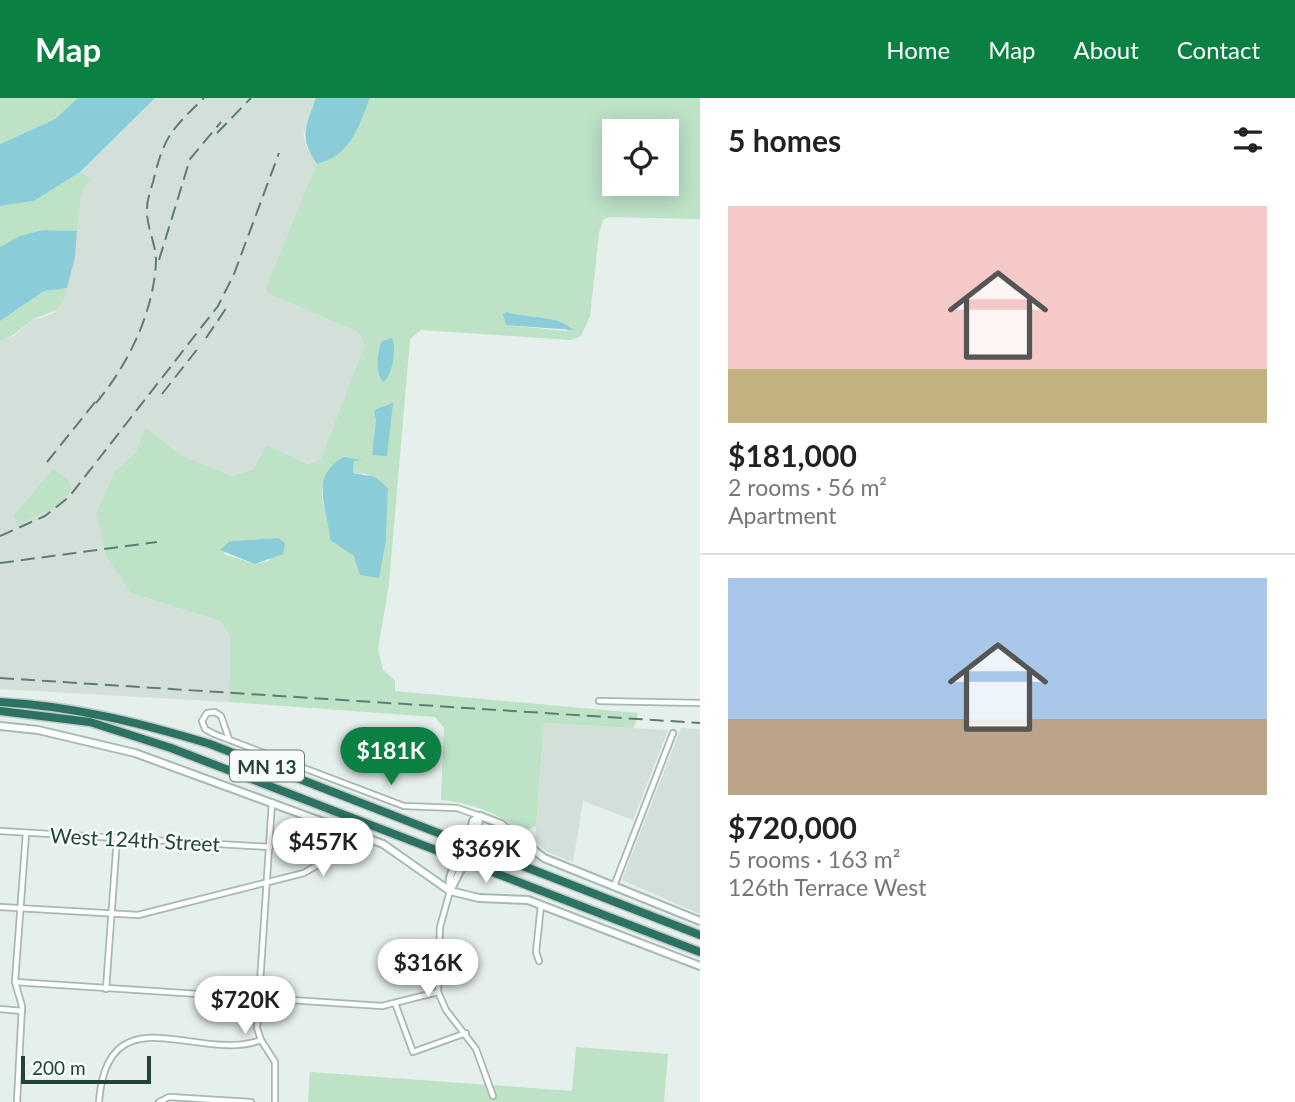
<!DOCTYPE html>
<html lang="en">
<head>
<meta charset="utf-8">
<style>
	:root { --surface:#fff; --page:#f2f2f2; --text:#222; --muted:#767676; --line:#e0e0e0; --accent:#0b8043 }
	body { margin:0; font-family:Lato,sans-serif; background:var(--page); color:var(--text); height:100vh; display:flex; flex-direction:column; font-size:26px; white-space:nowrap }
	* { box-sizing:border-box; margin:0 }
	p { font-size:23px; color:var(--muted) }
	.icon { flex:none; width:38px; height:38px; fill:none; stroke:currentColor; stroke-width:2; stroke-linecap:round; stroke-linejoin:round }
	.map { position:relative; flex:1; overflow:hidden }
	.details { display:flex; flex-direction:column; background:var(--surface); width:595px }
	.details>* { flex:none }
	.buttons { position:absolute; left:602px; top:21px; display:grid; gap:14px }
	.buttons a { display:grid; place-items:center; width:77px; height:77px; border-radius:0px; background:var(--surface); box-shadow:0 4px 18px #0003; font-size:35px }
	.scale { position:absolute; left:21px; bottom:18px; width:130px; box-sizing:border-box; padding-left:7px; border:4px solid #22433a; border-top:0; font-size:19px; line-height:24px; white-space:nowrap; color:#22433a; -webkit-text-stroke:5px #f7fbf9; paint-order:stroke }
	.price { position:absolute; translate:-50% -60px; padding:0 16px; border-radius:24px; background:#fff; color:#222; font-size:23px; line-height:46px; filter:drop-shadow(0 2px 4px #0008) }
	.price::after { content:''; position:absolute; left:50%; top:42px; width:21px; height:16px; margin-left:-10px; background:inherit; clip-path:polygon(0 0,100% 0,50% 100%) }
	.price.current { background:var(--accent); color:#fff }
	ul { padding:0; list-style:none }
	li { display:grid; align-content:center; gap:14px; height:371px; padding:0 28px }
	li+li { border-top:2px solid var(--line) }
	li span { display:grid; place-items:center; height:217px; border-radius:0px; color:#555 }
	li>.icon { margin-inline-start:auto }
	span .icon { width:126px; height:126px; fill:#fffc; stroke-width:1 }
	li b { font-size:30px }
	h2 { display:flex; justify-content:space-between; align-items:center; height:84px; padding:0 28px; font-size:30px }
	header { display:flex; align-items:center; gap:42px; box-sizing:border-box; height:98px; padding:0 35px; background:var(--accent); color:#fff }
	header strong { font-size:33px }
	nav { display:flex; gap:38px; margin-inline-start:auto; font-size:24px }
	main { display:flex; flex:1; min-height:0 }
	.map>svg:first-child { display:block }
	.built { fill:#d3e0da }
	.green { fill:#bde2c6; fill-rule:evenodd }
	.water { fill:#8acdd8 }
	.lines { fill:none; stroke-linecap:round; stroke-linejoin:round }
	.street-casing { stroke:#a7b8b2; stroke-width:8 }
	.secondary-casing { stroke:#a3bcb3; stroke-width:10 }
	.highway-casing { stroke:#c1cac8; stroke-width:11 }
	.street { stroke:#fff; stroke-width:4.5 }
	.secondary { stroke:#fff; stroke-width:6 }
	.highway { stroke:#2c7262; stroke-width:8 }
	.rail { stroke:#5d7e75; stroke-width:2; stroke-dasharray:14 7; stroke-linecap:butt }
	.labels { text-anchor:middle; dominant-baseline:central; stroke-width:5; stroke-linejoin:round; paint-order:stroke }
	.shield { fill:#f7fbf9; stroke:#627a73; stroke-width:2 }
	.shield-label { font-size:19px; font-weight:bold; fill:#22433a }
	.street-label { font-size:21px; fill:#22433a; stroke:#f7fbf9 }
</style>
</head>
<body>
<header>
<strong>Map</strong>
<nav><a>Home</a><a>Map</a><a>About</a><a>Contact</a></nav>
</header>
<main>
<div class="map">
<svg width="700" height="1004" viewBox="0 0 700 1004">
	<rect width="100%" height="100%" fill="#e5efeb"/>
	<!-- built -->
	<g class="built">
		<polygon points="155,0 316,0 303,37 308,52 317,66 267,195 358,234 365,247 364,257 321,361 308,366 267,347 253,371 232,378 179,356 145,330 136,354 114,374 131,495 220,523 230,538 229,604 0,591 0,242 14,238 31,223 54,215 75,159 77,113 81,97 89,80 80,74"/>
		<polygon points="544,625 668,632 633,722 583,703 573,764 547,754 535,742"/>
		<polygon points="681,630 700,631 700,816 622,782"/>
	</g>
	<!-- green -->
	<g class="green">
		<polygon points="0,0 78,0 55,21 0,46"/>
		<path d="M370,0H700V121L609,119L603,122L599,135L590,218L581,238L572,242L421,232L410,241L389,486L378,551L383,572L395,582V593L638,615L634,630L544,625L536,728L522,734C500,716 469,704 441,702L444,630L435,619L229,604L230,538L220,523L131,495L106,458L97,415L114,374L136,354L145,329L179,356L232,378L253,371L267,347L308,366L321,361L365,247L358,234L267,195L266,189L317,66C350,57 359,28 370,0ZM614,33H667V86H614ZM511,215L519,220C538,216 554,222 572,229L566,233L506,227L504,216ZM392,306L388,345L373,357L376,322L374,315L376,311ZM344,359L359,362L354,363L353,375L366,376L388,390L386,443L378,480L359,470L354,458L330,442C329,395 305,404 344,359ZM278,440L269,463L255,466L224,456L230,443Z"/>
		<polygon points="80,74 90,80 81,97 77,133 43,132 0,149 0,108 34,103"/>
		<path d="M67,190C59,222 48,210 28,225C18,233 13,239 0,242V223L44,193Z"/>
		<polygon points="53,371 68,381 71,391 62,406 17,427 14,417"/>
		<polygon points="576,949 668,956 664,1004 308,1004 310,974 572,993"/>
	</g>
	<!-- water -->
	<g class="water">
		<polygon points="78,0 155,0 80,74 34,103 0,108 0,46 55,21"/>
		<path d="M316,0H370C358,30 351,57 317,66C298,38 306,29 316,0Z"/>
		<polygon points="43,132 77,133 75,159 67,190 44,193 0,223 0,149 20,138"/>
		<path d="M507,214C529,222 553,215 574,232L506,227L503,216Z"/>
		<path d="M392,240C397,251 392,279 383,284C375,274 377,255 382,243Z"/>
		<polygon points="393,305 387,358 372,357 376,322 374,314 376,311"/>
		<path d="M344,359L362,362L354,363L353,375L375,379L388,390L386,443L379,480L360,477L354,458L330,442C329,411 307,379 344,359Z"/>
		<polygon points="278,440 285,445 283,456 255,466 220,452 230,443"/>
	</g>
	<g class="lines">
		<!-- street casing -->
		<g class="street-casing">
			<g id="street">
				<polyline points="599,603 700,605"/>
				<polyline points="229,641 221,618 215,614 207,615 202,623 205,631 214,636 404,708 457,710 480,718"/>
				<polyline points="272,704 257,930 261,942 275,964 275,1004"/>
				<polyline points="0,733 270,749"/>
				<polyline points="614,788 673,635"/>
				<polyline points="450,793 440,829 438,894 446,912 476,951 493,998"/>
				<polyline points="0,809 138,817 304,775 336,756 355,735"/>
				<polyline points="539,863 536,854 541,807"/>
				<polyline points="15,884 382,908 438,894"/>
				<polyline points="106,891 117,740"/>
				<polyline points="395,905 413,954 466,935"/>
				<polyline points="0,911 22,913"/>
				<polyline points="17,1004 22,908 15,884 26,735"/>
				<path d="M99,1004C107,892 200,966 261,942"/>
				<polyline points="159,1004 169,999 251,1004"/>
			</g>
		</g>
		<!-- secondary casing -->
		<g class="secondary-casing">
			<g id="secondary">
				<polyline points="0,628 38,632 135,655 383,746 450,793 479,800 528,802 700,868"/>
				<polyline points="480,718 501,726 544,760 700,823"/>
				<polyline points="468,746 475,741 480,718"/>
				<polyline points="450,793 462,769 473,723 480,718"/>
				<path d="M450,793C448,780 452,769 462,761"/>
			</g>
		</g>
		<!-- highway casing -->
		<g class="highway-casing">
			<g id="highway">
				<path d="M0,604C73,608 141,625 210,646L700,837"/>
				<polyline points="0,613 90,624 171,650 700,854"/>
			</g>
		</g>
		<!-- street -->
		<use href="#street" class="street"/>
		<!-- secondary -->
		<use href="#secondary" class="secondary"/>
		<!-- highway -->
		<use href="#highway" class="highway"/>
		<!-- rail -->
		<g class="rail">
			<polyline points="217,35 251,0"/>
			<polyline points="159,162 190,61 221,24"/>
			<polyline points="206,240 229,206"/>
			<polyline points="162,296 199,249"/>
			<path d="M96,305C128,267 154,214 156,163C156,147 148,132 147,116C146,105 150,94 153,84C164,38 171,32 204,0"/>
			<polyline points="47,364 100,298"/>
			<polyline points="0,438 45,418 69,399 218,208 234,176 279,55"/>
			<polyline points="0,465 157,444"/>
			<polyline points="0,580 700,625"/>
		</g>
	</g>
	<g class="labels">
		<!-- shield labels -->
		<rect class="shield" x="230" y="652.5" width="74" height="31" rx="5"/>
		<g class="shield-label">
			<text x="267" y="668">MN 13</text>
		</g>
		<!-- street labels -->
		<g class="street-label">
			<text transform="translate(135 741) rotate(3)">West 124th Street</text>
		</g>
	</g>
</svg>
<div class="buttons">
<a><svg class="icon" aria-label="locate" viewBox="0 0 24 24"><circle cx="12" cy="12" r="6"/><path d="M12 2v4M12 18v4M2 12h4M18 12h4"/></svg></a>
</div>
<div class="scale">200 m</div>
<b class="price current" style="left:391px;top:689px">$181K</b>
<b class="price" style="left:323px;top:780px">$457K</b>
<b class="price" style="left:486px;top:787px">$369K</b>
<b class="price" style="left:428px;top:901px">$316K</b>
<b class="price" style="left:245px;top:938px">$720K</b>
</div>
<section class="details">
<h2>5 homes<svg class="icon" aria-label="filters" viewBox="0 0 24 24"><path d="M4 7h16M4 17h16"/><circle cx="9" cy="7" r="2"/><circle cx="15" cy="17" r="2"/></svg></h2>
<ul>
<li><span style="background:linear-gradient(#f6c9c9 75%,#c2b280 0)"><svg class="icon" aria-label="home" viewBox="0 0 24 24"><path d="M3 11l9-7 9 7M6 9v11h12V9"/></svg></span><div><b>$181,000</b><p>2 rooms · 56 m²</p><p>Apartment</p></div></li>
<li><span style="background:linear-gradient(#a9c7e8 65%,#b9a48a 0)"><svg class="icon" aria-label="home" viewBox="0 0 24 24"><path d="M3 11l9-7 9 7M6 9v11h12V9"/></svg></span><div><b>$720,000</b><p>5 rooms · 163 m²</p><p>126th Terrace West</p></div></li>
</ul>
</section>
</main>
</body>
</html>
